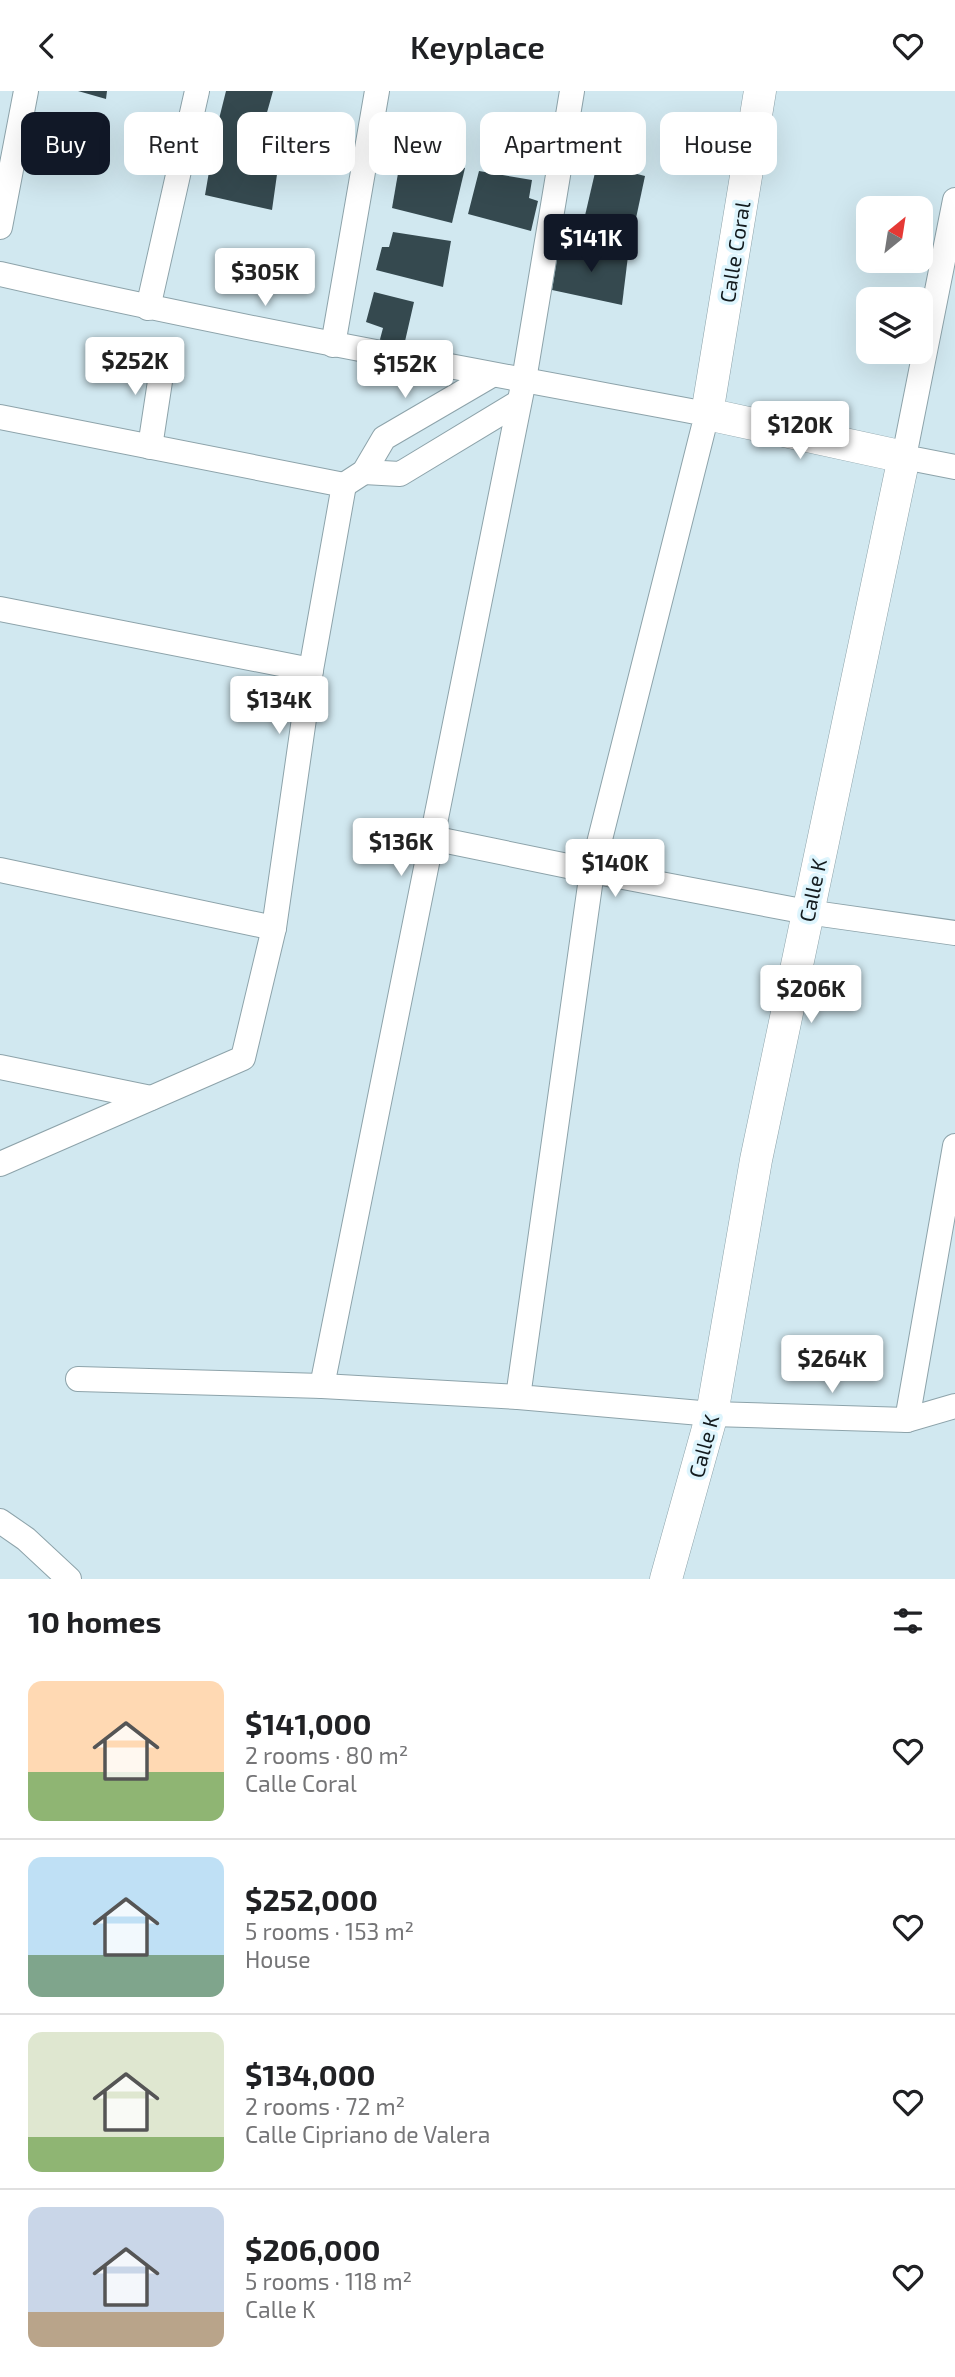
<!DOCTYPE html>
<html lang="en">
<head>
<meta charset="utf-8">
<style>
	:root { --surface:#fff; --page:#f2f2f2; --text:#202124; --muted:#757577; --line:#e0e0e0; --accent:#111827 }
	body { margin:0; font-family:"Exo 2",sans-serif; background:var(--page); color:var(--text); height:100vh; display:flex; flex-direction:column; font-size:26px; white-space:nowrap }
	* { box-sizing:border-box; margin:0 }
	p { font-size:23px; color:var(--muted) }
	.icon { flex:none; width:38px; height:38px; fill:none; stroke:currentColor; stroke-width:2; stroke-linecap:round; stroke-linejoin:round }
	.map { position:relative; height:1488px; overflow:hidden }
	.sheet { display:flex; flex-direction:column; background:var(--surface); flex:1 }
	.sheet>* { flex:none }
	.banner { position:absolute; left:21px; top:21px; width:914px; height:63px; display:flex; gap:14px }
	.needle { width:46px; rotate:30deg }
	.controls { position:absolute; left:856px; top:105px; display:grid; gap:14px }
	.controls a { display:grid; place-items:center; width:77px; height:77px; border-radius:14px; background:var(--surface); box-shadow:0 7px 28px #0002; font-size:35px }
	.price { position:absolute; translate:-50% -60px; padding:0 16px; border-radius:7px; background:#fff; color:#222; font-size:23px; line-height:46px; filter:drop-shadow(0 2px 4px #0008) }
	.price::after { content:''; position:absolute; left:50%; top:42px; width:21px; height:16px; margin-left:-10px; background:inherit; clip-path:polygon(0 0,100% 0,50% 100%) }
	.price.on { background:var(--accent); color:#fff }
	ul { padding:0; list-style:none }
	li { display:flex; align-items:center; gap:21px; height:175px; padding:0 28px }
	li+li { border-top:2px solid var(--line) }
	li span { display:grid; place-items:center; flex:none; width:196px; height:140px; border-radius:14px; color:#555 }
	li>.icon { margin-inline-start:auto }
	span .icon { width:84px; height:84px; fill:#fffc; stroke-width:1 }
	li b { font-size:30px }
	h2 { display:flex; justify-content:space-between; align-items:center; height:84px; padding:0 28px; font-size:30px }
	.pill { padding:0 24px; border-radius:14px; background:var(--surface); box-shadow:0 7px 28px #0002; font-size:24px; line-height:63px }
	.pill.on { background:var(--accent); color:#fff }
	header { display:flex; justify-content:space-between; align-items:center; height:91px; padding:0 28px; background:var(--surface); font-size:32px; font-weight:600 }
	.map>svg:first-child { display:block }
	.building { fill:#35494f }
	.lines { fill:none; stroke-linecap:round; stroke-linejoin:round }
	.minor-casing { stroke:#8da3aa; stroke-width:26 }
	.tertiary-casing { stroke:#8da3aa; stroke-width:33 }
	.minor { stroke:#fff; stroke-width:24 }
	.tertiary { stroke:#fff; stroke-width:32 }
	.labels { text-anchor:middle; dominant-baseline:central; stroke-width:7; stroke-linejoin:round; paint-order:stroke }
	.street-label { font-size:21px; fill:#131b1e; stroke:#def5fd }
</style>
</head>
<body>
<header><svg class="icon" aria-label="back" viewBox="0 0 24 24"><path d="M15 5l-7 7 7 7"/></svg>Keyplace<svg class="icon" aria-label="heart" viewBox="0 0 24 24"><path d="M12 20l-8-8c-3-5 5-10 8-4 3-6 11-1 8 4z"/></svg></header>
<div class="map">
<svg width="955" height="1488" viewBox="0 0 955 1488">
	<rect width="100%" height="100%" fill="#d1e8f0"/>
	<!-- building -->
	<g class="building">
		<polygon points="78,0 107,0 106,8"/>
		<polygon points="226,0 273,0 259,50 281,55 272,119 205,104 216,40"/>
		<polygon points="401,65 465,77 452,132 392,117"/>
		<polygon points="597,73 645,85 629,160 580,146"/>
		<polygon points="479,80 532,89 529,107 538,110 531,140 468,123"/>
		<polygon points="393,141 451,150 443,196 376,179 382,156 389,156"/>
		<polygon points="559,155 628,165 622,214 552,199"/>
		<polygon points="374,201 414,211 403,259 379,252 383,237 366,231"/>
	</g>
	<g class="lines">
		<!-- minor casing -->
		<g class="minor-casing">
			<g id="minor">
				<polyline points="955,109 904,366 955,376"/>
				<polyline points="0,136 26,0"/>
				<path d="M0,183C235,237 471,279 707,323L592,780L518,1306L712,1323L907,1329L955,1315"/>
				<polyline points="148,217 197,0"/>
				<polyline points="333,254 377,0"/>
				<polyline points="0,326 344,394 311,579 274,837 243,967 0,1073"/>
				<polyline points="150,356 164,264"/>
				<polyline points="364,381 400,383 519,311"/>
				<polyline points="344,394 364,381 384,347 492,284"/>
				<polyline points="0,518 311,579"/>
				<polyline points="432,747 592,780 807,821 955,842"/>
				<polyline points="0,779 274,837"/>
				<polyline points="0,976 151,1007"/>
				<polyline points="78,1288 322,1295 518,1306"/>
				<polyline points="322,1295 524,289 572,0"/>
				<polyline points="907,1329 955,1055"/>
				<polyline points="0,1430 26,1448 69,1488"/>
			</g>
		</g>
		<!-- tertiary casing -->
		<g class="tertiary-casing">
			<polyline id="tertiary" points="666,1488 712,1323 756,1069 904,366 707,323 760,0"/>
		</g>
		<!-- minor -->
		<use href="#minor" class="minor"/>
		<!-- tertiary -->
		<use href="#tertiary" class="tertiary"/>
	</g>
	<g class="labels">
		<!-- street labels -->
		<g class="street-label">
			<text transform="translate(734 161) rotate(-81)">Calle Coral</text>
			<text transform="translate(812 799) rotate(-78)">Calle K</text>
			<text transform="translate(703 1355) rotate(-75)">Calle K</text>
		</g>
	</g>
</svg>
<div class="controls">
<a><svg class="needle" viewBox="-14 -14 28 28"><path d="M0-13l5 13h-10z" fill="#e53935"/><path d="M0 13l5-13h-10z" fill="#757577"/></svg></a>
<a><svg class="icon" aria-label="layers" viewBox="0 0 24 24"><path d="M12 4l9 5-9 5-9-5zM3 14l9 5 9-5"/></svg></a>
</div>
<b class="price on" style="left:591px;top:183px">$141K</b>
<b class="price" style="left:265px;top:217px">$305K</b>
<b class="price" style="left:135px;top:306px">$252K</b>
<b class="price" style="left:405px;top:309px">$152K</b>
<b class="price" style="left:800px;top:370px">$120K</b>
<b class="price" style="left:279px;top:645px">$134K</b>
<b class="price" style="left:401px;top:787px">$136K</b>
<b class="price" style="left:615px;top:808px">$140K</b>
<b class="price" style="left:811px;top:934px">$206K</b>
<b class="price" style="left:832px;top:1304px">$264K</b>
<div class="banner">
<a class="pill on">Buy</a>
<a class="pill">Rent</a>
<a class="pill">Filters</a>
<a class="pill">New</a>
<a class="pill">Apartment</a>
<a class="pill">House</a>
</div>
</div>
<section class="sheet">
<h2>10 homes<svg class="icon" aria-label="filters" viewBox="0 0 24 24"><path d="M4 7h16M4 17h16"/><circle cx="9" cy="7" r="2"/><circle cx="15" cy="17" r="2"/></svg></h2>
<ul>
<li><span style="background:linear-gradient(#ffd9b3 65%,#8fb573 0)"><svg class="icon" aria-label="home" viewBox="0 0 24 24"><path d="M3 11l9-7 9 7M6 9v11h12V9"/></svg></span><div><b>$141,000</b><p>2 rooms · 80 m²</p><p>Calle Coral</p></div><svg class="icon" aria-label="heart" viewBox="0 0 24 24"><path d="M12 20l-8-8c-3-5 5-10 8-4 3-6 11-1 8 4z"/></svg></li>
<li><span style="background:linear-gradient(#bfe0f5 70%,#7fa58c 0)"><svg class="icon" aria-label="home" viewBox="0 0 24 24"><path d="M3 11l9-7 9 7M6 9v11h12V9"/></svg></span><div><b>$252,000</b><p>5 rooms · 153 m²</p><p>House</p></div><svg class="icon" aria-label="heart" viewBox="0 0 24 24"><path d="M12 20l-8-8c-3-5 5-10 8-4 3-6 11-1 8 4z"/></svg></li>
<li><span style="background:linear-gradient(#dfe7d0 75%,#8fb573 0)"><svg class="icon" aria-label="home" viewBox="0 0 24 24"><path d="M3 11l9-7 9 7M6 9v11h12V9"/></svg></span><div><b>$134,000</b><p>2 rooms · 72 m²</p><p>Calle Cipriano de Valera</p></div><svg class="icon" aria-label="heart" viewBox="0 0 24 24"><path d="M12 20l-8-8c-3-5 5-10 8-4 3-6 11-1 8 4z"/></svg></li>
<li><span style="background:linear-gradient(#c9d6e8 75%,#b9a48a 0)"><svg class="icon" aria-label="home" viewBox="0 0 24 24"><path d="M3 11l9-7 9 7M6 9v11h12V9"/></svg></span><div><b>$206,000</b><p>5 rooms · 118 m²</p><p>Calle K</p></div><svg class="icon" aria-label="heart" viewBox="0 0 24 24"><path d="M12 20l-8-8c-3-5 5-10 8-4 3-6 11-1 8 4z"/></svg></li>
</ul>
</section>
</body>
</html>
